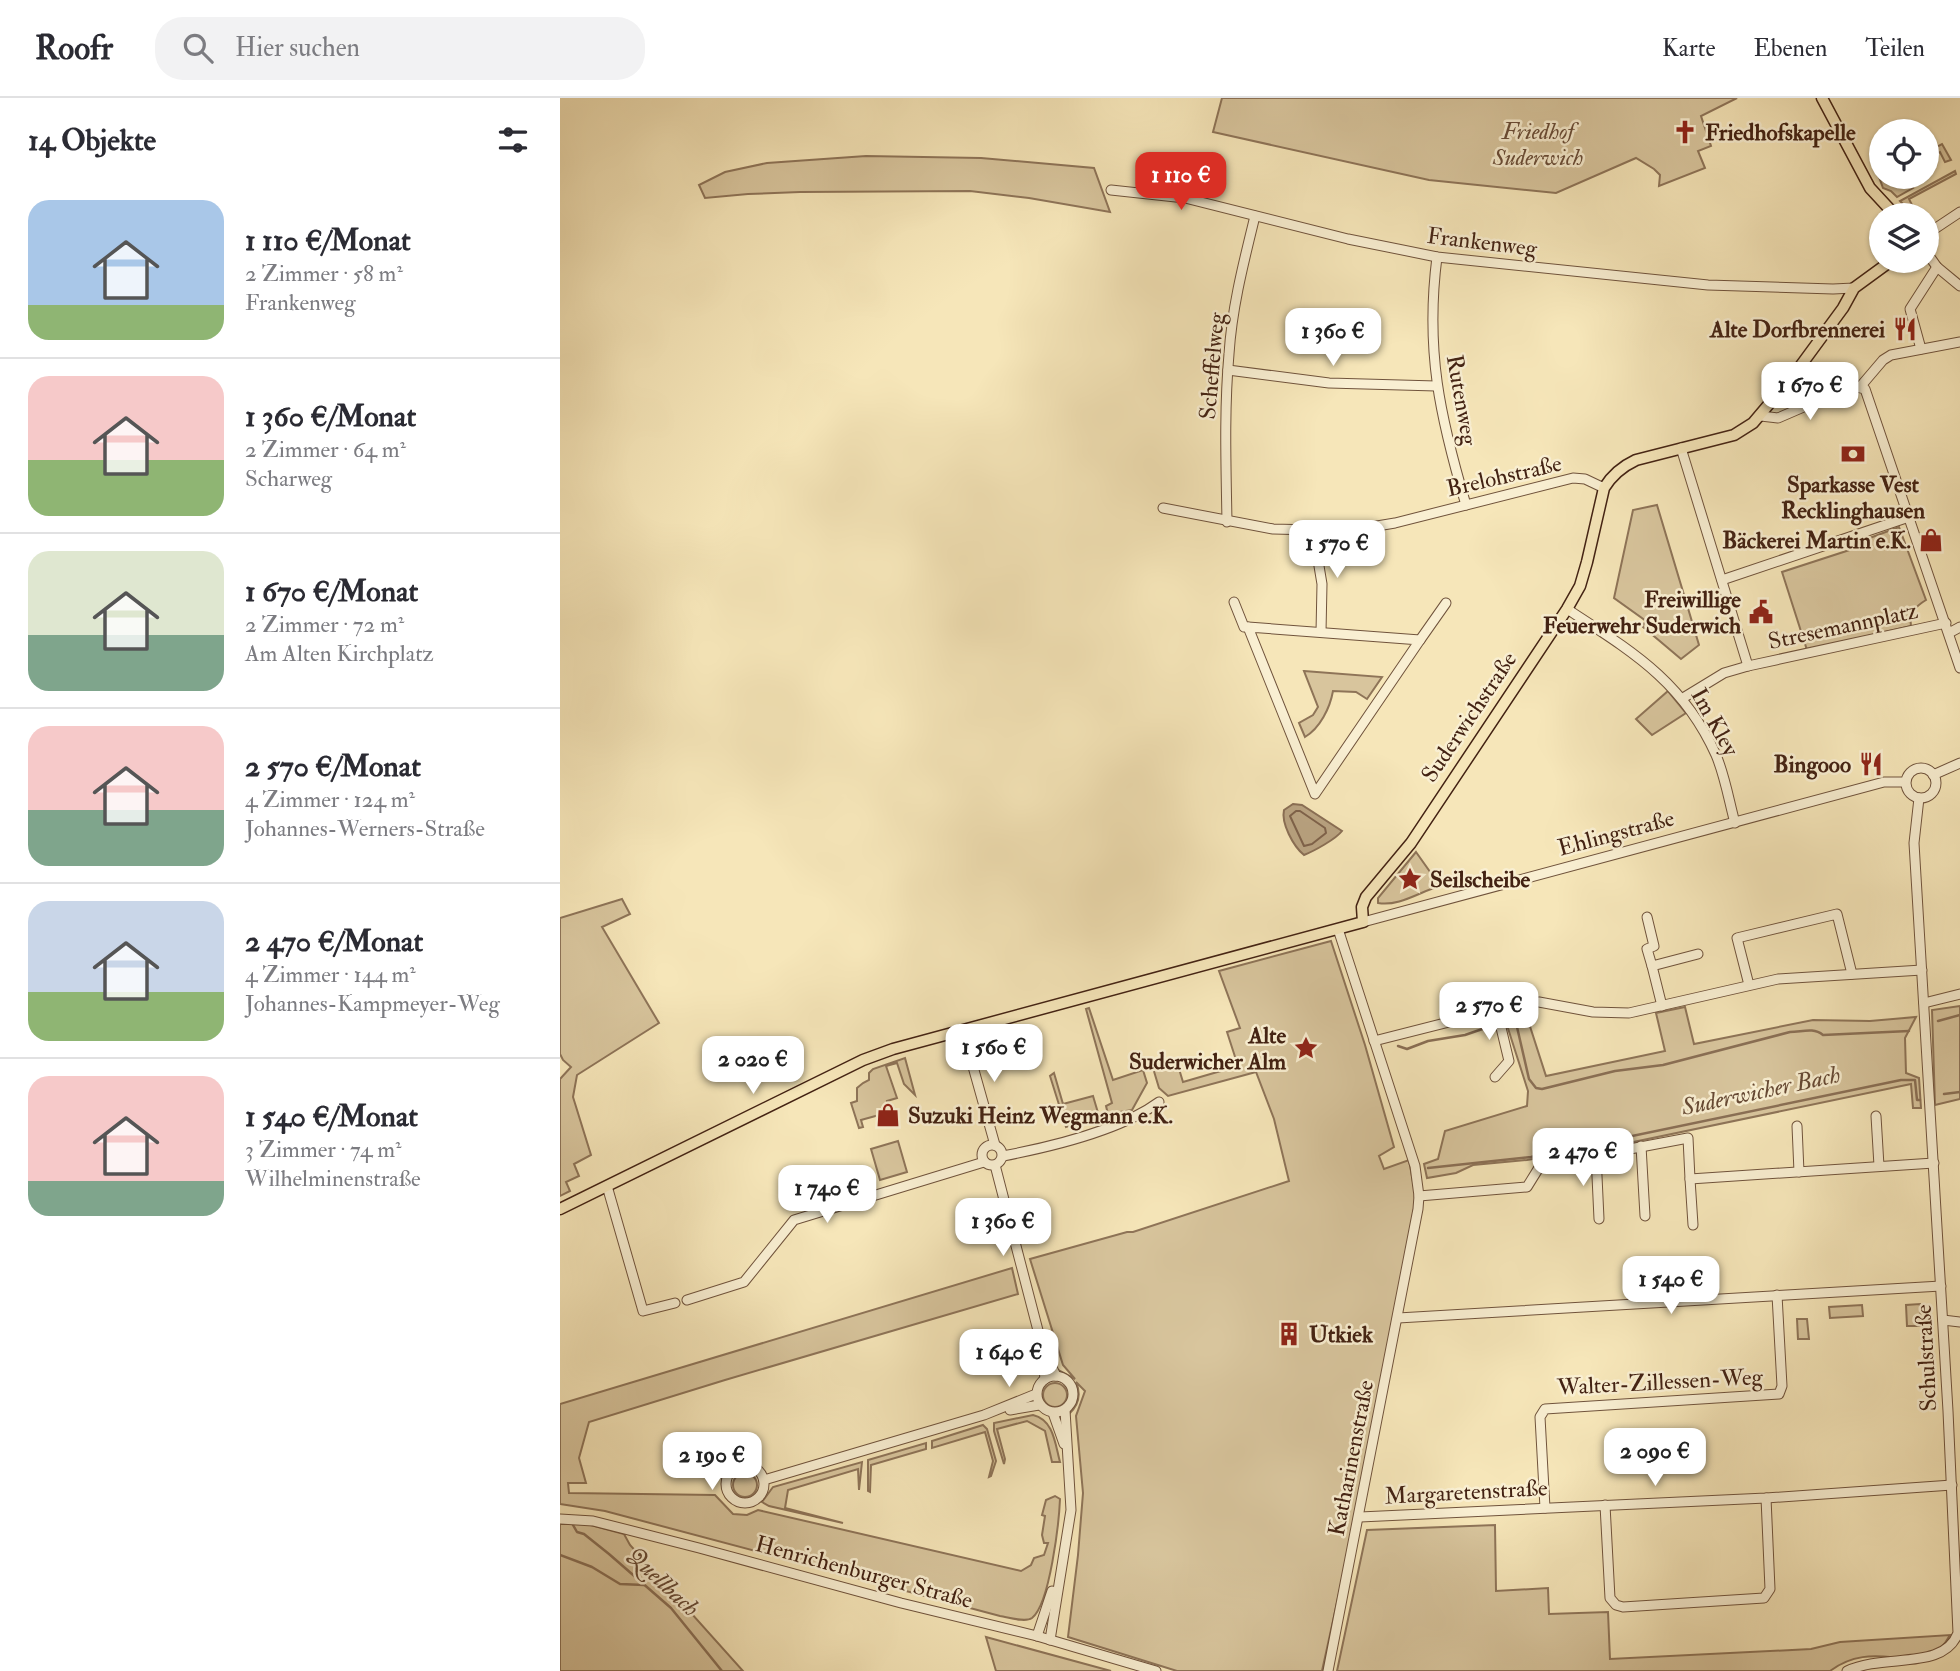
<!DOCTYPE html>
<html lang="de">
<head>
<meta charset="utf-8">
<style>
	:root { --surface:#fff; --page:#f2f2f3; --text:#2b2b33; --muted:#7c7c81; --line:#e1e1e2; --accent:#d93025 }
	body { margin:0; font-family:"IM FELL Double Pica",serif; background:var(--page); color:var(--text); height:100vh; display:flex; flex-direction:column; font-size:26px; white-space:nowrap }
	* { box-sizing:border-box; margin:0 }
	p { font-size:23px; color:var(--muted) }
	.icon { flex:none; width:38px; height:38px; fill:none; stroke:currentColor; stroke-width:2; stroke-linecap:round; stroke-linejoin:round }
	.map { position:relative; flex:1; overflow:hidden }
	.drawer { display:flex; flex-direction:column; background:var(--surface); width:560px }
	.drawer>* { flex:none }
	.tools { position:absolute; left:1309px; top:21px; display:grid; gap:14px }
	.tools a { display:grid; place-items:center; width:70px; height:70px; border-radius:50%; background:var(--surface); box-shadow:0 2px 5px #0004; font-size:35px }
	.price { position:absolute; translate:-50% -60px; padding:0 16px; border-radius:14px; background:#fff; color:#222; font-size:23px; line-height:46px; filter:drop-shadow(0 2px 4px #0008) }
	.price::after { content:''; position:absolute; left:50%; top:42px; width:21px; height:16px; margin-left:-10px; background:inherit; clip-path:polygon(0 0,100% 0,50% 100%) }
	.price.active { background:var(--accent); color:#fff }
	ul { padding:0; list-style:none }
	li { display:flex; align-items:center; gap:21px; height:175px; padding:0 28px }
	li+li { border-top:2px solid var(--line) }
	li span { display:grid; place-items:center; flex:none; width:196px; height:140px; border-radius:21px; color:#555 }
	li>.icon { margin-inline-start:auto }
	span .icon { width:84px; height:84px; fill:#fffc; stroke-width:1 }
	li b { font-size:30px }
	h2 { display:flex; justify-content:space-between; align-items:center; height:84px; padding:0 28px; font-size:30px }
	header { display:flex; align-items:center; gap:42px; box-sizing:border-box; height:98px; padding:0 35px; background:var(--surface); border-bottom:2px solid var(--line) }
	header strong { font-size:33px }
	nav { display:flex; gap:38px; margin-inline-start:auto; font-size:24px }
	.search { width:490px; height:63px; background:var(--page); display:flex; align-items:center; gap:18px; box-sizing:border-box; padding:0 24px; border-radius:28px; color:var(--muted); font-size:26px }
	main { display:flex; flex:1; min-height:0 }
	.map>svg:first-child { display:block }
	.green { fill:#d8c59d; stroke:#8e7458; stroke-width:2 }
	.water { fill:#b9a381; stroke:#8a6f55; stroke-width:2 }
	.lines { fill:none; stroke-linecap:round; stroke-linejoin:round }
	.shore { stroke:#7e624a; stroke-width:2 }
	.stream { stroke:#8a6f55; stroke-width:2.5 }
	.minor-casing { stroke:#70533c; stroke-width:11 }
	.major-casing { stroke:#432213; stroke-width:13 }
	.minor { stroke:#f9efd2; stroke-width:9 }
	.major { stroke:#f6e6b9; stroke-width:10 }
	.labels { text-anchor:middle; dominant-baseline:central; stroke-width:5; stroke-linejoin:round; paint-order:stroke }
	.park-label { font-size:23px; font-style:italic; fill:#684b36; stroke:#f9efd2 }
	.poi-label { font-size:23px; font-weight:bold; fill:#432213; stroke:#f9efd2; text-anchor:end }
	.street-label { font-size:23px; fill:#432213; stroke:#f9efd2 }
	.water-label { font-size:24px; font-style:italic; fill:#664934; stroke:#f9efd2 }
</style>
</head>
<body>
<header>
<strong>Roofr</strong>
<div class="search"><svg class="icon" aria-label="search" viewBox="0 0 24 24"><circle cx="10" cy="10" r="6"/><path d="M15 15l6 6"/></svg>Hier suchen</div>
<nav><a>Karte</a><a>Ebenen</a><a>Teilen</a></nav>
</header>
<main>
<section class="drawer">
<h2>14 Objekte<svg class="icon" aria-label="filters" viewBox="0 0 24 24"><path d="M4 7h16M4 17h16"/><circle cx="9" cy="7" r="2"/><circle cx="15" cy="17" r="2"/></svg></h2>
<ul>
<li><span style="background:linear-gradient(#a9c7e8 75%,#8fb573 0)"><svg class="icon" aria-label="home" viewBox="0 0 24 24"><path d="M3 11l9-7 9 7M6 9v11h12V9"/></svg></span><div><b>1 110 €/Monat</b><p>2 Zimmer · 58 m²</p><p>Frankenweg</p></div></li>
<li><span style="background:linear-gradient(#f6c9c9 60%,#8fb573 0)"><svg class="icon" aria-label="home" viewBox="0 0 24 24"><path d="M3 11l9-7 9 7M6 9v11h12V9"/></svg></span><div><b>1 360 €/Monat</b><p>2 Zimmer · 64 m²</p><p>Scharweg</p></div></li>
<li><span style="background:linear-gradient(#dfe7d0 60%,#7fa58c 0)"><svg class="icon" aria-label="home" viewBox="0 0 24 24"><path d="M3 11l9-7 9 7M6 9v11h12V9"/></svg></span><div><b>1 670 €/Monat</b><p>2 Zimmer · 72 m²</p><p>Am Alten Kirchplatz</p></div></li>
<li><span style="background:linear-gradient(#f6c9c9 60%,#7fa58c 0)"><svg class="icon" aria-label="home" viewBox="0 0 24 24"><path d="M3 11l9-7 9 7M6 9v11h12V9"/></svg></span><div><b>2 570 €/Monat</b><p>4 Zimmer · 124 m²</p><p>Johannes-Werners-Straße</p></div></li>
<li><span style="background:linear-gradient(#c9d6e8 65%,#8fb573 0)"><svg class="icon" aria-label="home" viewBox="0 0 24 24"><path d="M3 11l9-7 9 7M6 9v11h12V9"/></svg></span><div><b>2 470 €/Monat</b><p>4 Zimmer · 144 m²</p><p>Johannes-Kampmeyer-Weg</p></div></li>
<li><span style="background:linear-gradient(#f6c9c9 75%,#7fa58c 0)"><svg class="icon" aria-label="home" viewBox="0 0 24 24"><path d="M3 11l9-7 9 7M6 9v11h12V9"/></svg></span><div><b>1 540 €/Monat</b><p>3 Zimmer · 74 m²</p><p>Wilhelminenstraße</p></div></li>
</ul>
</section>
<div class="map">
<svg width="1400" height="1573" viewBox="0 0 1400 1573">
	<rect width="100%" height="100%" fill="#f6e6b9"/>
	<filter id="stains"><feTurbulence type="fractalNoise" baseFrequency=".00286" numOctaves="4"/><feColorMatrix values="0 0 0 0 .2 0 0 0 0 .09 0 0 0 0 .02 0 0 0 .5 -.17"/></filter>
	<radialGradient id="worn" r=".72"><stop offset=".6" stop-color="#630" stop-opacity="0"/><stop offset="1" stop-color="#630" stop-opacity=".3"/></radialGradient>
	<!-- green -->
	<g class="green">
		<polygon points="662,0 1177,0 1141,18 1151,48 1138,53 1145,70 1099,88 1100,77 1094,71 1076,60 996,95 869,82 653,34"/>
		<polygon points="1382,46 1391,62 1385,64 1380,54 1367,61 1367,54"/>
		<polygon points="306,58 421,60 534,70 550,114 469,100 410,93 240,94 188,96 145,100 139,87 165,74 207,65"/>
		<polygon points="1395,73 1396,76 1349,101 1352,107 1348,111 1340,103"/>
		<polygon points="1321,78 1343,79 1353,90 1337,99 1331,93 1323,90 1319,79"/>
		<polygon points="1097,407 1139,547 1121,561 1082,528 1086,523 1054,500 1073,412"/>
		<path d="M1339,429L1366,502C1356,508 1349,515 1351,528L1247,552L1222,474L1308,446L1307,441Z"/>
		<path d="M744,573L822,579L807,601L796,594L773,593C770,610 760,630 745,639L739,625L753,617L758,609Z"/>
		<polygon points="1108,593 1126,615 1092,637 1076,621"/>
		<path d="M856,754L880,788C861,793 839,809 818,805V800Z"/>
		<polygon points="62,801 70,816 42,829 99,925 17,977 13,999 31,1057 14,1066 19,1078 6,1084 10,1093 0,1098 0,981 11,969 3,962 0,956 0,820"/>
		<path d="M771,843L805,947L834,1049L819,1058L824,1071L849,1062L856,1100L796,1418L762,1573H617L508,1539L518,1457L523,1395L516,1318L525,1293L516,1284C521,1296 519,1307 509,1316L516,1303L515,1288L498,1272L515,1281L503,1267L470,1161L567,1134H573L729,1083L714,1021L696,974L608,998L599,990L593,970L595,967L616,961L623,984L678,968L667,934L680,930L659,873Z"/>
		<polygon points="1400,908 1400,1001 1375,1007 1372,912"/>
		<polygon points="1125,909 1134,946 1253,922 1310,923 1356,919 1345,940 1346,975 1359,980 1361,1010 1353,1010 1351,986 1059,1047 967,1062 913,1067 896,1075 867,1080 864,1066 878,1061 885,1033 967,1008 968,993 945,921 966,916 986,978 1105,953 1096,915"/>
		<polygon points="529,910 553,982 583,972 587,985 572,1012 548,1016 546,1008 552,1005 526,911"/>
		<polygon points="345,960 355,997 344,986 337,965 326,968 337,1000 327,1003 330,1014 301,1022 303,1029 299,1030 291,1005 297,1003 297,990 303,985 309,982 309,975 313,971"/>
		<polygon points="494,975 503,1006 533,998 539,1018 506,1029 490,978"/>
		<polygon points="338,1043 347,1074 320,1082 311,1051"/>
		<path d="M452,1170L458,1196L165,1282L29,1324L19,1360L26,1385H8L9,1395L155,1397L173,1416L187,1417L198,1412L461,1473L471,1467L474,1460L484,1457L488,1445H484L482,1437L485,1418L482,1417L486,1402L495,1398L500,1401C499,1424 490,1506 472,1520C465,1525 448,1519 440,1518L45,1413L0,1406V1306Z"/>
		<polygon points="1360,1206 1361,1228 1347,1228 1346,1207"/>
		<polygon points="1302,1207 1303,1218 1270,1220 1269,1209"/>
		<polygon points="1237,1221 1247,1221 1249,1241 1238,1241"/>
		<circle cx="495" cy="1297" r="12"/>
		<path d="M473,1317C494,1322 495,1346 500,1364H492L485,1333L467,1323L437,1331L445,1361L444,1366L434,1333V1325Z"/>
		<polygon points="423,1327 427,1331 436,1363 431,1378 429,1379 433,1363 425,1334 372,1350 372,1343"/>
		<polygon points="366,1345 366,1351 311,1367 310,1394 308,1393 308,1362"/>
		<polygon points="302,1364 299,1392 298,1371 228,1392 225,1410 283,1425 209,1408 202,1404 213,1389"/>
		<circle cx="185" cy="1387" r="12"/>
		<polygon points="0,1426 27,1426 64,1436 70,1447 183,1573 0,1573"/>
		<path d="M935,1427L936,1493L988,1490L989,1516L1048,1514L1050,1561L1251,1551L1280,1544L1390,1537C1387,1542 1382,1551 1376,1554C1344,1571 1310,1543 1270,1573H777L807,1432Z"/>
		<polygon points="426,1539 551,1573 436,1573"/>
	</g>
	<!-- water -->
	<path class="water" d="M733,706L742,707L782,733C776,741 754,753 744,757C733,748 721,725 724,712Z"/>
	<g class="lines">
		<!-- shore -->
		<polygon class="shore" points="736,713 740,713 765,730 766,735 752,746 744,748 730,718"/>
		<!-- stream -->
		<g class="stream">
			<polyline points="1378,923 1400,917"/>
			<path d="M948,926L954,925L957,929L969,981L976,990L982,991L1055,973L1103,967L1230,934C1242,934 1253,929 1263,937L1349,933"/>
			<polyline points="838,948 847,951 868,943 905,937 931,928"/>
			<polyline points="1384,996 1400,994"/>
			<polyline points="868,1070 971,1059 1341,982 1355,982 1357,1002 1360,1002"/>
			<polyline points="13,1427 17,1434 24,1436 49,1456 111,1510 162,1573"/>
			<polyline points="0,1457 32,1469 60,1486 84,1487"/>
		</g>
		<!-- minor casing -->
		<g class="minor-casing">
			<g id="minor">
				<polyline points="551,92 625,100 788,141 877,159 1148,187 1273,191 1294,190"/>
				<polyline points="1370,134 1400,114"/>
				<polyline points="1367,155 1377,169 1400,188"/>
				<path d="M877,159C865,252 880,319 906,407"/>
				<polyline points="1361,251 1350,211 1377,169"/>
				<polyline points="668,272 769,285 876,288"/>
				<polyline points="1300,289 1323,262 1331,257 1400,244"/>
				<polyline points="1201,318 1218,320 1292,288 1305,291 1400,570"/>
				<polyline points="1121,350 1188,568 1386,525"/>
				<polyline points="603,410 713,431 753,432 805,430 835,425 1013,380 1025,381 1044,390"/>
				<path d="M667,424C666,368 664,312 669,256C672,209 684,163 695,118"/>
				<polyline points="753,432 762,486 761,534"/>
				<polyline points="1162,482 1349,419"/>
				<polyline points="674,504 684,529 688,529"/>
				<path d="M1007,511C1071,553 1123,583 1156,657C1165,678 1169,703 1175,725"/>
				<polygon points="688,529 860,542 755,696"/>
				<polyline points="1389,535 1400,529"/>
				<polyline points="860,542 886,505"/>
				<polyline points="1123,600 1164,575 1188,568"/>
				<circle cx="1361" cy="685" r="15"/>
				<polyline points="1373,677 1400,665"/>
				<polyline points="1087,819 1094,848 1087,851 1092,868"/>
				<polyline points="803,824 1324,684 1345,684"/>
				<polyline points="1189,887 1177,840 1277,816 1292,876"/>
				<polyline points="1364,905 1400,896"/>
				<polyline points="1102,908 1092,868 1138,856"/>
				<polyline points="403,933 435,1047"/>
				<polyline points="814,943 968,904 979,904 1033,914 1069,915 1218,881 1362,872"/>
				<polyline points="935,979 949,963 937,913"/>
				<polyline points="1316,1018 1319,1068"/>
				<polyline points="1237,1028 1239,1074"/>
				<circle cx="432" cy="1057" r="10"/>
				<polyline points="1081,1048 1085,1118"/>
				<polyline points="1036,1057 1039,1121"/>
				<path d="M443,1058C490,1049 561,1032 599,1004"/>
				<polyline points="435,1067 481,1244 485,1281"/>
				<polyline points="1130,1081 1133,1127"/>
				<polyline points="47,1088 83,1213 115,1205"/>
				<polyline points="859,1098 967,1089 980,1068 1128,1040 1130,1081 1374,1065"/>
				<polyline points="127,1202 184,1184 234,1122 424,1064"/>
				<polyline points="838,1220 1381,1188"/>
				<polyline points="1383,1222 1400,1224"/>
				<polyline points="484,1252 496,1278"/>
				<circle cx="495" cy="1296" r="18"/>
				<polyline points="450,1312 479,1307"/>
				<polyline points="493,1315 504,1346"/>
				<circle cx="185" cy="1386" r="19"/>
				<polyline points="204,1382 424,1317 476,1296"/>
				<polyline points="1045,1407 1050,1500 1056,1507 1063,1509 1204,1500 1210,1491 1206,1400"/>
				<polyline points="985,1410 980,1319 985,1311 1219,1296 1222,1288 1217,1197"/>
				<polyline points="800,1419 1206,1400 1392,1387"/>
				<polyline points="0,1421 33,1423 139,1450 341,1505 477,1538 596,1573"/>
				<polyline points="477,1538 492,1493"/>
				<polyline points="490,1542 511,1412 505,1312"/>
				<polyline points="768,1573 858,1111 859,1098 855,1068 778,831"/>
				<path d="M1287,1573C1325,1555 1384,1573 1398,1535L1388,1313L1354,745L1359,700"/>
			</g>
		</g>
		<!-- major casing -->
		<g class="major-casing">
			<g id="major">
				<polyline points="1262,0 1310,90 1335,117"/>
				<polyline points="1367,131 1372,141 1367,152"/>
				<path d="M0,1111L303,962L333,951L803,824L802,809L806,799L851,745L1007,511L1020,488L1027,464L1044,390C1052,377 1061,369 1076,362L1174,337L1193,325L1236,274L1283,210L1294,190L1331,163"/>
			</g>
		</g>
		<!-- minor -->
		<use href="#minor" class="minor"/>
		<!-- major -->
		<use href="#major" class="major"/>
	</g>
	<!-- icons -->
	<defs>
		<g id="church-bare" transform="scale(1.89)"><path d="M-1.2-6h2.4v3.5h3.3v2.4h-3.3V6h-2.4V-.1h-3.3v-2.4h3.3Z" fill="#8f2418" stroke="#f9efd2" stroke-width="2.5" paint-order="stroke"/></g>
		<g id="restaurant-bare" transform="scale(1.89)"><path d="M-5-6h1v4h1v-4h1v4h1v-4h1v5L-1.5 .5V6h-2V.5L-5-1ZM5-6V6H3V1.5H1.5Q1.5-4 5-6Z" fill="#8f2418" stroke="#f9efd2" stroke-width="2.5" paint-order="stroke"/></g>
		<g id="bank-bare" transform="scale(1.89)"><path d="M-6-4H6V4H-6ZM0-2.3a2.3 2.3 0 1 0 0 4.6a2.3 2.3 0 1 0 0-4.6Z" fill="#8f2418" stroke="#f9efd2" stroke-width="2.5" paint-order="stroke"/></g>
		<g id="shop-bare" transform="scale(1.89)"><path d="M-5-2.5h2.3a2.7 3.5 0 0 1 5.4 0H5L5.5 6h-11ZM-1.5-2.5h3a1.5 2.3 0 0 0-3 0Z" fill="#8f2418" stroke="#f9efd2" stroke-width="2.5" paint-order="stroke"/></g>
		<g id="civic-bare" transform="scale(1.89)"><path d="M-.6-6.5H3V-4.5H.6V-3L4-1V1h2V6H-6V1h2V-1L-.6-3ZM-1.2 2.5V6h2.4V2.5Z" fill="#8f2418" stroke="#f9efd2" stroke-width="2.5" paint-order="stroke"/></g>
		<g id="sight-bare" transform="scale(1.89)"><path d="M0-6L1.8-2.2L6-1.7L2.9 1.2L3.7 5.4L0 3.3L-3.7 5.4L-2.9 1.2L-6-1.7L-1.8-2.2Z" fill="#8f2418" stroke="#f9efd2" stroke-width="2.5" paint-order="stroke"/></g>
		<g id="building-bare" transform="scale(1.89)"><path d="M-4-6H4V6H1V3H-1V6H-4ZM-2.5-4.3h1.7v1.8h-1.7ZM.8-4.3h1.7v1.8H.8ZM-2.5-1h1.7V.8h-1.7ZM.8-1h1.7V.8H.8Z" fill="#8f2418" stroke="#f9efd2" stroke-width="2.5" paint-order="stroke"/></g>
	</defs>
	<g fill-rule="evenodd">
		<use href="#church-bare" x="1125" y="34"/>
		<use href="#restaurant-bare" x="1345" y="231"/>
		<use href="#bank-bare" x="1293" y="356"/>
		<use href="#shop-bare" x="1371" y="442"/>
		<use href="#civic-bare" x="1201" y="514"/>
		<use href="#restaurant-bare" x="1311" y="666"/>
		<use href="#sight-bare" x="850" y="781"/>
		<use href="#sight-bare" x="746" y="950"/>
		<use href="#shop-bare" x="328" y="1017"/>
		<use href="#building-bare" x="729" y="1236"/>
	</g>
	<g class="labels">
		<!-- park labels -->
		<g class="park-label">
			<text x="978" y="33">Friedhof<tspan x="978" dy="26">Suderwich</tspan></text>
		</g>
		<!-- poi labels -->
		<g class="poi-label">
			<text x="1145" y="34" text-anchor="start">Friedhofskapelle</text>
			<text x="1325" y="231">Alte Dorfbrennerei</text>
			<text x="1293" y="386" text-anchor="middle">Sparkasse Vest<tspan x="1293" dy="26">Recklinghausen</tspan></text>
			<text x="1351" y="442">Bäckerei Martin e.K.</text>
			<text x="1181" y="501">Freiwillige<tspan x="1181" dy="26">Feuerwehr Suderwich</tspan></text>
			<text x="1291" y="666">Bingooo</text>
			<text x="870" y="781" text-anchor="start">Seilscheibe</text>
			<text x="726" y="937">Alte<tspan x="726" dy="26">Suderwicher Alm</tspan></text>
			<text x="348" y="1017" text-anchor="start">Suzuki Heinz Wegmann e.K.</text>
			<text x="749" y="1236" text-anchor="start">Utkiek</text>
		</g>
		<!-- street labels -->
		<g class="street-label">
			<text transform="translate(922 144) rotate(7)">Frankenweg</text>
			<text transform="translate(652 268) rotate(-85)">Scheffelweg</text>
			<text transform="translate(902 302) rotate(80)">Rutenweg</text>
			<text transform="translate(944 378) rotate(-13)">Brelohstraße</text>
			<text transform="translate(1283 528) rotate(-12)">Stresemannplatz</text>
			<text transform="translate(909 619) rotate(-56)">Suderwichstraße</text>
			<text transform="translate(1155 624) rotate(61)">Im Kley</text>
			<text transform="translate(1056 735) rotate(-15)">Ehlingstraße</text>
			<text transform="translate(1366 1260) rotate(-93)">Schulstraße</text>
			<text transform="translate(1100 1284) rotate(-3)">Walter-Zillessen-Weg</text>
			<text transform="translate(791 1360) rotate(-79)">Katharinenstraße</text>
			<text transform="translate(906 1394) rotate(-3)">Margaretenstraße</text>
			<text transform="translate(304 1474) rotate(15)">Henrichenburger Straße</text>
		</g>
		<!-- water labels -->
		<g class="water-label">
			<text transform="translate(1201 993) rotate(-12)">Suderwicher Bach</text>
			<text transform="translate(103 1484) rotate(43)">Quellbach</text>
		</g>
	</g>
	<rect width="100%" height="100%" filter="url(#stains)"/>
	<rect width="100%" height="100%" fill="url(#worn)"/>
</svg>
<div class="tools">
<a><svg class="icon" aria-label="locate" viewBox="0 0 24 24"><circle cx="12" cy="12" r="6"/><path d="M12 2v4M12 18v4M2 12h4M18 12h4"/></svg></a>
<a><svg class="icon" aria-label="layers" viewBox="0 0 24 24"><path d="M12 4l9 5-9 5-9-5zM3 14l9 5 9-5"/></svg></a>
</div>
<b class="price active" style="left:621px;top:114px">1 110 €</b>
<b class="price" style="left:773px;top:270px">1 360 €</b>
<b class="price" style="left:1250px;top:324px">1 670 €</b>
<b class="price" style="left:777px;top:482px">1 570 €</b>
<b class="price" style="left:929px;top:944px">2 570 €</b>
<b class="price" style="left:434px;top:986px">1 560 €</b>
<b class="price" style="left:193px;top:998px">2 020 €</b>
<b class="price" style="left:1023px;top:1090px">2 470 €</b>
<b class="price" style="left:267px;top:1127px">1 740 €</b>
<b class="price" style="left:443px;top:1160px">1 360 €</b>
<b class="price" style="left:1111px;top:1218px">1 540 €</b>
<b class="price" style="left:449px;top:1291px">1 640 €</b>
<b class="price" style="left:1095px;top:1390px">2 090 €</b>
<b class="price" style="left:152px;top:1394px">2 190 €</b>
</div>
</main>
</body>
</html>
